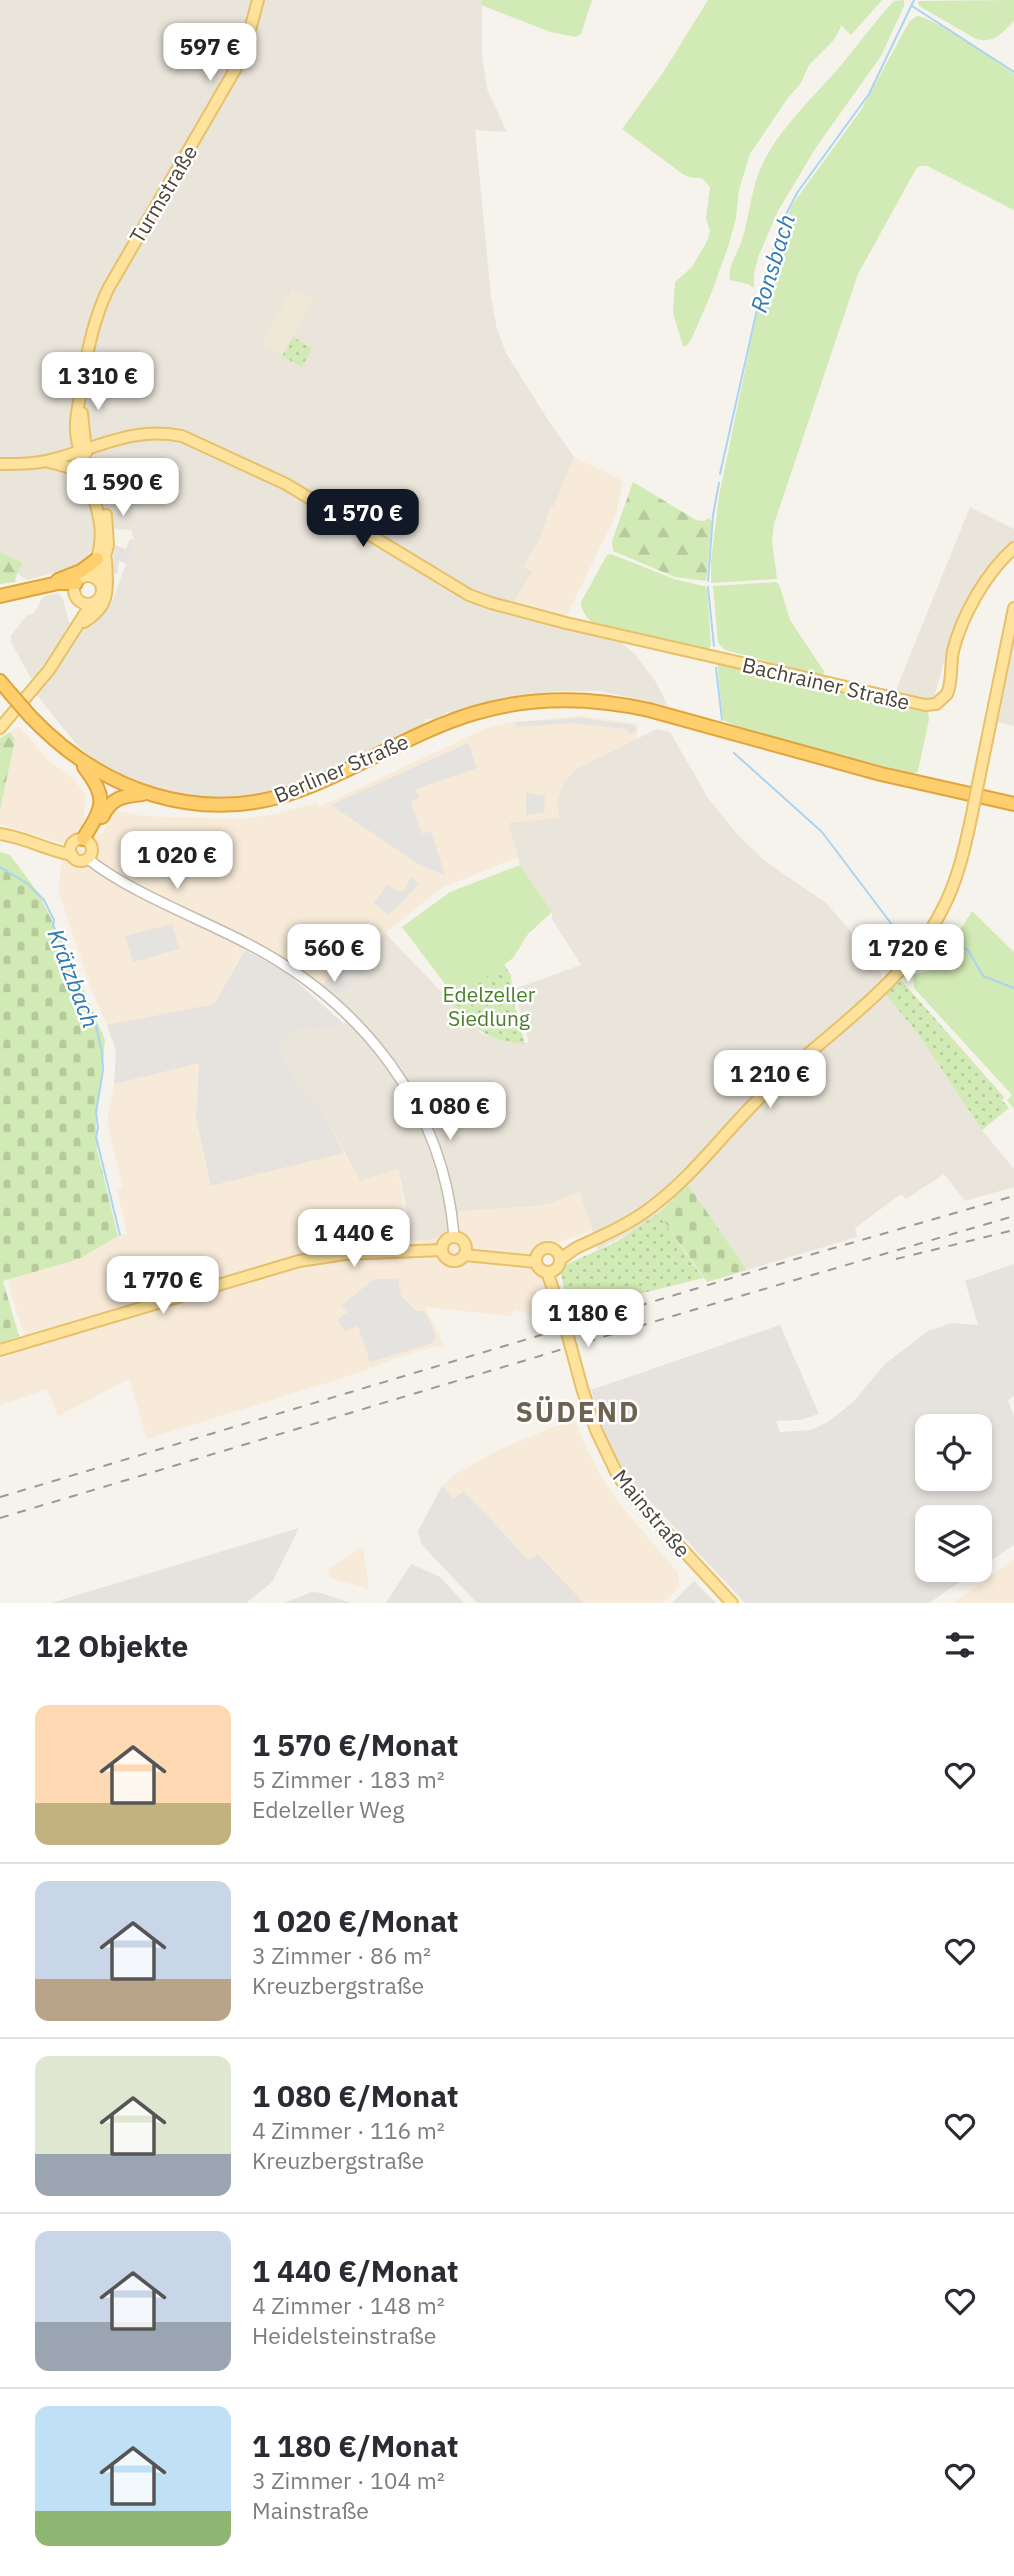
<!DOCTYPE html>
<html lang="de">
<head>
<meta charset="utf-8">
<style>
	:root { --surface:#fff; --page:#f2f2f3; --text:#2b2b33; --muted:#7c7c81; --line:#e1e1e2; --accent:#111827 }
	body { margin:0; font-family:"IBM Plex Sans",sans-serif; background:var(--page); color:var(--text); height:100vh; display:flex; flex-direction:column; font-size:26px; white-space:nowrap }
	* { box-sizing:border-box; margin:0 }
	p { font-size:23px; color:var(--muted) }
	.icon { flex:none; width:38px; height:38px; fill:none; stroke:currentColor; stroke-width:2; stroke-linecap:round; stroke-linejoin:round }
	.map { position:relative; height:1603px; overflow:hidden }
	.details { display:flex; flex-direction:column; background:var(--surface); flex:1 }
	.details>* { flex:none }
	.buttons { position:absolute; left:915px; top:1414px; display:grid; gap:14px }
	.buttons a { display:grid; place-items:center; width:77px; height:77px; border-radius:14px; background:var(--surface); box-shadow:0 4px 10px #0003; font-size:35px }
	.price { position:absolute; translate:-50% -60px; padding:0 16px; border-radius:14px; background:#fff; color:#222; font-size:23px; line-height:46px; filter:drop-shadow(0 2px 4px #0008) }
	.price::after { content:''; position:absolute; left:50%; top:42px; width:21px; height:16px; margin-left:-10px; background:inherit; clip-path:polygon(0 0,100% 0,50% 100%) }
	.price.selected { background:var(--accent); color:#fff }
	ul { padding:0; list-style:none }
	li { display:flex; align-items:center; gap:21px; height:175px; padding:0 35px }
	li+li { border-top:2px solid var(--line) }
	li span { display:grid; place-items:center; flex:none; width:196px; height:140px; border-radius:14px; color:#555 }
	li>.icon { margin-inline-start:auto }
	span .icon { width:84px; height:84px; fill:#fffc; stroke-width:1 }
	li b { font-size:30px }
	h2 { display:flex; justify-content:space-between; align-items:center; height:84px; padding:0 35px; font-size:30px }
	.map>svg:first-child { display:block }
	.residential { fill:#eae5da }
	.commercial { fill:#f7ead8 }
	.industrial { fill:#e6e2dd; fill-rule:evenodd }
	.education { fill:#efe8d6 }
	.grass { fill:#d2eab5 }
	.forest { fill:url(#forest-firs) }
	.cemetery { fill:url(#cemetery-stones) }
	.park { fill:url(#park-dots) }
	.parking { fill:#e5e3e0 }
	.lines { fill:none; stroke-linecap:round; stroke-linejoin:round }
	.stream { stroke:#a9d4f2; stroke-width:2 }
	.minor-casing { stroke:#c2bbae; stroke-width:12 }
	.major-casing { stroke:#e6c16a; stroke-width:14 }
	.highway-casing { stroke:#e0a43c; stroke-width:16 }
	.minor { stroke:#fff; stroke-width:9 }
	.major { stroke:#ffe39c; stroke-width:10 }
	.highway { stroke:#ffcf6e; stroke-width:12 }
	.rail { stroke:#9a9a9a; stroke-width:2; stroke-dasharray:9 9; stroke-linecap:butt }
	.major-bridge-casing { stroke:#e6c16a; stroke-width:14; stroke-linecap:butt }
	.highway-bridge-casing { stroke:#e0a43c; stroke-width:16; stroke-linecap:butt }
	.major-bridge { stroke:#ffe39c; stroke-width:10 }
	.highway-bridge { stroke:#ffcf6e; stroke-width:12 }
	.labels { text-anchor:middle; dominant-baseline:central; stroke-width:5; stroke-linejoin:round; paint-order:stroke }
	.street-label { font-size:21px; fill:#4b4439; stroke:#fff }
	.park-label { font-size:21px; fill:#4a7f2a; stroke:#fff }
	.water-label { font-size:23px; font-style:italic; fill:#2e7ab2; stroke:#fff }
	.district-label { font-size:28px; font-weight:bold; letter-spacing:2px; fill:#6e6250; stroke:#fff }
</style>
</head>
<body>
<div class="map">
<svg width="1014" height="1603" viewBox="0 0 1014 1603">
	<defs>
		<pattern id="forest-firs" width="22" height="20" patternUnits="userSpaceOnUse" patternTransform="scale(1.75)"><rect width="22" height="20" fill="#d2eab5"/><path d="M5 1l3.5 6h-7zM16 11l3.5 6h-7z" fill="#b6ca9c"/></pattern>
		<pattern id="cemetery-stones" width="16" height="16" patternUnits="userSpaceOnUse" patternTransform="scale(1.75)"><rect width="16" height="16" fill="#d2eab5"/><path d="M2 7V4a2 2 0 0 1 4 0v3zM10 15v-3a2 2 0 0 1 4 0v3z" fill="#b6ca9c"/></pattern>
		<pattern id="park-dots" width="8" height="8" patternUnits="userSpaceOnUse" patternTransform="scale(1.75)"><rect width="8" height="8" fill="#d2eab5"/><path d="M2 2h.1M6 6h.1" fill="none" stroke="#b6ca9c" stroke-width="1.8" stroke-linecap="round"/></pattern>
	</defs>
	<rect width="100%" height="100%" fill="#f6f3ec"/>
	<!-- residential -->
	<g class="residential">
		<polygon points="0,0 482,0 482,55 487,89 507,132 475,130 491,296 497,329 506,353 550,423 574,457 554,507 551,506 541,537 524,566 532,572 512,605 619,641 634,653 656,682 668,706 601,691 558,691 503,698 452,713 447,712 436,719 426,719 423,724 309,780 259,795 214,800 159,794 107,770 76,744 36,694 40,689 32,680 11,642 11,636 27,615 34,613 43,597 58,593 63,599 69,622 90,627 112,603 134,540 131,530 98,527 94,547 87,558 78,566 27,580 17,573 23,563 0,552"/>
		<polygon points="970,507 1014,529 1014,546 969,604 946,653 933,702 894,695"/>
		<polygon points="1014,644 1014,726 998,722"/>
		<polygon points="657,729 670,732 708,798 737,834 765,861 826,903 847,927 882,975 887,996 919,1035 982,1130 1014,1169 1014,1187 965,1201 944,1174 906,1199 901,1194 855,1228 857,1237 747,1270 688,1185 640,1227 598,1250 579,1192 556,1202 539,1206 460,1211 442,1235 432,1240 410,1241 405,1201 398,1169 360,1181 321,1109 298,1083 278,1051 293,1030 338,1028 352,1016 321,985 384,932 482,1034 506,1042 529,1043 514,989 581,965 552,919 552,912 520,865 508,823 557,802 563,783 577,768"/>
	</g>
	<!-- commercial -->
	<g class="commercial">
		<polygon points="574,457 623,481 616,515 565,619 512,605 532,572 524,566 541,537 551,506 554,506"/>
		<polygon points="581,716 638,724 636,739 577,768 563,783 557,802 559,818 508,823 518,857 440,889 321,985 250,939 214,1004 107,1025 92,991 58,890 64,844 0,824 0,810 15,740 10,732 19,726 49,761 73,778 86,796 83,826 102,834 114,810 143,816 234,819 272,815 317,803 319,807 485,729 513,722"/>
		<polygon points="199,1062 196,1119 211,1186 344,1153 360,1181 398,1169 410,1241 432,1240 442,1235 460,1211 539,1206 556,1202 579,1192 593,1230 563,1241 532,1247 552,1313 549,1315 529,1314 514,1309 511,1316 425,1307 444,1345 414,1352 358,1373 147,1439 129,1379 58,1416 47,1389 0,1405 0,1359 34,1346 24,1335 10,1291 8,1282 10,1279 79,1259 118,1236 127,1234 117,1190 123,1188 107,1121 114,1084"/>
		<polygon points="575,1418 582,1439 603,1480 623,1508 678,1573 680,1586 663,1603 584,1603 539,1554 529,1562 464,1491 453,1500 442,1486 454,1475 498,1450"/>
		<polygon points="363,1547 369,1589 330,1578 328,1569"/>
		<polygon points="1014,1559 1014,1603 953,1603"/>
	</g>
	<!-- industrial -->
	<g class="industrial">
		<polygon points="245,950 287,973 343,1023 338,1028 293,1030 278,1051 298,1083 321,1109 344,1153 211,1186 196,1119 199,1063 114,1084 116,1051 107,1025 214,1004"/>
		<path d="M1014,1264V1396L1008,1400L1014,1416V1545L980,1568V1517H928V1570H977L929,1603H745L623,1472L607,1441L591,1390L780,1325L819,1414L800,1420L776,1421L780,1432L811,1430L828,1422L853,1402L885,1364L928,1331L952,1323L978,1325L965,1281ZM928,1426H980V1479H928Z"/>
		<polygon points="442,1486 453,1499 464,1491 529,1561 538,1554 584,1603 477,1603 424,1547 420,1540 418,1531"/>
		<polygon points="299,1528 272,1582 246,1603 51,1603"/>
		<polygon points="411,1564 440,1577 464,1603 386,1603"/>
		<polygon points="694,1581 716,1603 672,1603"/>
		<polygon points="312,1592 321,1593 351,1603 284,1603"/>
	</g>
	<!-- education -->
	<polygon class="education" points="292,288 314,300 282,356 262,344"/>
	<!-- grass -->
	<g class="grass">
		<polygon points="482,0 592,0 581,34 576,37 551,32 481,5"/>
		<polygon points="708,0 882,0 851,35 840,24 841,27 833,41 809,65 801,83 787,99 750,154 739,190 736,218 728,247 711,294 691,340 686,346 683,346 673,313 675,282 692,267 707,241 710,231 706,219 710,187 702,178 693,178 684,175 622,129 664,71"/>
		<path d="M904,0V6L881,56L815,149L778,211L759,255L754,273V288L748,284L730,280C727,268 738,252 742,240C750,215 751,186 763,163C778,131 813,97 836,71C856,48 873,23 894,1Z"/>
		<path d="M1014,0V21C1002,33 994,44 976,39L926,10L919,6L918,1Z"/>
		<path d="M917,16C934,17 997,62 1014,74V210L927,166H920L916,169L858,274L774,524L772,541L777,579L711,583V561L719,496L757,312L774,251L792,205L861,110L909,22Z"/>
		<path d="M611,554L674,579L707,587L711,645L708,649L594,625C588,619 580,609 581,602L607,555Z"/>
		<polygon points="776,582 779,584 790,620 824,671 823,676 725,650 718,643 713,586"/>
		<polygon points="717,663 928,712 929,719 918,771 914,774 748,731 723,720"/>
		<polygon points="520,865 552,912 528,934 513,958 457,1000 402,927 450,892"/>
		<polygon points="972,911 1014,952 1014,1109 1007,1100 1012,1095 914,988 913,975 936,969"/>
	</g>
	<!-- forest -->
	<g class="forest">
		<polygon points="633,482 696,520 704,521 709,518 712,522 706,581 675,577 613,551 612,541"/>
		<polygon points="0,552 23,563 17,573 15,582 0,584"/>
		<polygon points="10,732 15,740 0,810 0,738"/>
	</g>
	<!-- cemetery -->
	<g class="cemetery">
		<polygon points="0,852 10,855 39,894 71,960 105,1040 96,1122 97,1150 118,1236 79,1259 3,1281 19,1336 0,1344"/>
		<polygon points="688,1185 747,1270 707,1282 658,1213"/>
	</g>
	<!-- park -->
	<g class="park">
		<polygon points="293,337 312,348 302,367 282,356"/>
		<path d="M504,964L511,976L513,999L525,1044C486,1041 478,1030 452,1004Z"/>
		<polygon points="901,980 1004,1097 1002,1100 1009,1108 982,1130 919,1035 887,996 887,992"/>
		<polygon points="658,1213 703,1278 579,1309 569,1316 561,1273 563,1266 616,1242"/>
	</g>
	<!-- parking -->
	<g class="parking">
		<polygon points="145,485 151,488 138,513 128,508 137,488"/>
		<polygon points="130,539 134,540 127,564 119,561 117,574 111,573 115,545 126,549"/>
		<polygon points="581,718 633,725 637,730 631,734 626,729 572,723 516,727 515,722"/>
		<polygon points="468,743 477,768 416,789 419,798 411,801 422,834 431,831 445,875 421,866 331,805"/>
		<polygon points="526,792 545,796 544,813 526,815"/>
		<polygon points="411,877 419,884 389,915 374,903 387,884 400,892 405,890"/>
		<polygon points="172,924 179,949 133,962 125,936"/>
		<polygon points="367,952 376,963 339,994 330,983"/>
		<polygon points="374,1279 398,1279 401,1296 416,1311 423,1311 430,1321 436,1338 433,1339 434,1343 370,1362 358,1326 345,1331 337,1320 348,1312 342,1305"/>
	</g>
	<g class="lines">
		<!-- stream -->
		<g class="stream">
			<polyline points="912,6 1014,72"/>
			<polyline points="720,474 763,283 781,224 797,193 869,94 914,0"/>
			<polyline points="708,581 713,515 719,483"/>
			<polyline points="708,587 714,646"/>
			<polyline points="716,668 722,720"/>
			<polyline points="734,753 822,832 896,930 914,935"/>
			<polyline points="0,867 28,884 44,900 54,920 53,926 68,952 76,982 95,1022 102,1052 103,1070 96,1112 98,1128 96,1137 120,1235"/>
			<polyline points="953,942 968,950 983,976 1014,988"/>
		</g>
		<!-- minor casing -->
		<g class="minor-casing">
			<path id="minor" d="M88,859C131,893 199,918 248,944C362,1003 444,1107 454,1236"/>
		</g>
		<!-- major casing -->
		<g class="major-casing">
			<g id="major">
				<polyline points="82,413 86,453"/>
				<polyline points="49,462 75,469 88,475"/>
				<path d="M0,464C18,464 37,464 54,459C98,448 134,426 182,436L286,484L469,595L491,603L566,623L925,705L936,704L947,694C953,680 950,665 953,651C962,615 986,573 1014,548"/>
				<circle cx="88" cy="590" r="14"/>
				<path d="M88,576C121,528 80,480 76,431C75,415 79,403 82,388C86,354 93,321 108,289L236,68L247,41L258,0"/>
				<polyline points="99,580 108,545 106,515"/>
				<path d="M84,622C112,605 107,588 106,560"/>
				<polyline points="0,728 49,670 91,604"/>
				<polyline points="979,779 1014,608"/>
				<path d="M0,834C26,838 47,850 72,855"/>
				<circle cx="81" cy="850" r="11"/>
				<circle cx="454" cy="1249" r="12"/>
				<circle cx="548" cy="1260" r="12"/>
				<polyline points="465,1255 536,1262"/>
				<path d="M561,1259C567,1255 572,1250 578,1247C604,1235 630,1224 653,1206C698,1172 731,1123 773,1085C831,1030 905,984 942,910C958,880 965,847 972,814"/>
				<polyline points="547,1272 563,1318"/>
				<polyline points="0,1350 299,1261 345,1254 442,1250"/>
				<polyline points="582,1388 596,1430 618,1476 633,1496 732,1603"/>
			</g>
		</g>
		<!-- highway casing -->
		<g class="highway-casing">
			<g id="highway">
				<polyline points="58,580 81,571 97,559"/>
				<polyline points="0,596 58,583 76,583"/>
				<polyline points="0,681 10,693"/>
				<path d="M30,716C101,791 200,827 300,790C360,768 414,731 475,713C532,696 591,697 649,710L881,774L1014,804"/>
				<path d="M102,817C112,797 123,796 143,794"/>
				<path d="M83,839C104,806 108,799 84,767"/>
			</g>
		</g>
		<!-- minor -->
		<use href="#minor" class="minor"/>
		<!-- major -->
		<use href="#major" class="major"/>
		<!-- highway -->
		<use href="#highway" class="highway"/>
		<!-- rail -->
		<g class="rail">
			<polyline points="896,1259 1014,1230"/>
			<polyline points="0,1497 765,1268 1014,1196"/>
			<polyline points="0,1518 713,1304 1014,1216"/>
		</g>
		<!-- major-bridge casing -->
		<g class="major-bridge-casing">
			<g id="major-bridge">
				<polyline points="972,814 979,779"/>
				<polyline points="563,1318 582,1388"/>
			</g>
		</g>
		<!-- highway-bridge casing -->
		<g class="highway-bridge-casing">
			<polyline id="highway-bridge" points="10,693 30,716"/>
		</g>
		<!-- major-bridge -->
		<use href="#major-bridge" class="major-bridge"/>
		<!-- highway-bridge -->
		<use href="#highway-bridge" class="highway-bridge"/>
	</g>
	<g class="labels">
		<!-- street labels -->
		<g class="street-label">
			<text transform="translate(163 194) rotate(-59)">Turmstraße</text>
			<text transform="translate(826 683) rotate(13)">Bachrainer Straße</text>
			<text transform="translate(341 768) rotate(-23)">Berliner Straße</text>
			<text transform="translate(652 1513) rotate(50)">Mainstraße</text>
		</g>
		<!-- park labels -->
		<g class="park-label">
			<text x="489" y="994">Edelzeller<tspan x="489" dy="24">Siedlung</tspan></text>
		</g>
		<!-- water labels -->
		<g class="water-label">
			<text transform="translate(772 263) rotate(-73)">Ronsbach</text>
			<text transform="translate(74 978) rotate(69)">Krätzbach</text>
		</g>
		<!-- district labels -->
		<g class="district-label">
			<text x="578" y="1411">SÜDEND</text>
		</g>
	</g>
</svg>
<div class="buttons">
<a><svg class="icon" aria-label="locate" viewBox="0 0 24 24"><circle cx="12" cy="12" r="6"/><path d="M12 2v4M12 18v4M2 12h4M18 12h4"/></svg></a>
<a><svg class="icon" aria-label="layers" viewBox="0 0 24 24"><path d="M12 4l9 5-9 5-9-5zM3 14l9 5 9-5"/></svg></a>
</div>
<b class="price" style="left:210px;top:83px">597 €</b>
<b class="price" style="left:98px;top:412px">1 310 €</b>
<b class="price" style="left:123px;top:518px">1 590 €</b>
<b class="price selected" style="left:363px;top:549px">1 570 €</b>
<b class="price" style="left:177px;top:891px">1 020 €</b>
<b class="price" style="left:334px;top:984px">560 €</b>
<b class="price" style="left:908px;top:984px">1 720 €</b>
<b class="price" style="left:770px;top:1110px">1 210 €</b>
<b class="price" style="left:450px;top:1142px">1 080 €</b>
<b class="price" style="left:354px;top:1269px">1 440 €</b>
<b class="price" style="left:163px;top:1316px">1 770 €</b>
<b class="price" style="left:588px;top:1349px">1 180 €</b>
</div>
<section class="details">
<h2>12 Objekte<svg class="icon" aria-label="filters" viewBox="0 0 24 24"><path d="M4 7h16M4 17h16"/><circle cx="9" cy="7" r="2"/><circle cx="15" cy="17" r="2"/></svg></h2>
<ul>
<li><span style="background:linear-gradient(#ffd9b3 70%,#c2b280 0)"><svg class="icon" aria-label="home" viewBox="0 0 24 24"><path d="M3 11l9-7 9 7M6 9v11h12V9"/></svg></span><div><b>1 570 €/Monat</b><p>5 Zimmer · 183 m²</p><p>Edelzeller Weg</p></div><svg class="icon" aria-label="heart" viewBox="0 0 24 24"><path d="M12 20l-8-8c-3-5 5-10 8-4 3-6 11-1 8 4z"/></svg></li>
<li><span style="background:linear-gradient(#c9d6e8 70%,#b9a48a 0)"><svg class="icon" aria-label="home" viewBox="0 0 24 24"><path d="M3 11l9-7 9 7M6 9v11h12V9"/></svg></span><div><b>1 020 €/Monat</b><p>3 Zimmer · 86 m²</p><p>Kreuzbergstraße</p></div><svg class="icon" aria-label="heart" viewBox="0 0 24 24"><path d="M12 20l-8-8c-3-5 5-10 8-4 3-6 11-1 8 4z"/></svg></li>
<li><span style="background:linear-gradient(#dfe7d0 70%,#9aa5b1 0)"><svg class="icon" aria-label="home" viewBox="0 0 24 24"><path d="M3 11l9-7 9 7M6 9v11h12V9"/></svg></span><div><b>1 080 €/Monat</b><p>4 Zimmer · 116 m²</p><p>Kreuzbergstraße</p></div><svg class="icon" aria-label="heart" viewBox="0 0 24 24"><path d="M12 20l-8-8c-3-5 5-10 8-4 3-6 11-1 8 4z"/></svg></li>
<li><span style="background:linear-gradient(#c9d6e8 65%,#9aa5b1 0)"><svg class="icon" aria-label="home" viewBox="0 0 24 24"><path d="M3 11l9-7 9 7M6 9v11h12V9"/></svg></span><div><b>1 440 €/Monat</b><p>4 Zimmer · 148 m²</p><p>Heidelsteinstraße</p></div><svg class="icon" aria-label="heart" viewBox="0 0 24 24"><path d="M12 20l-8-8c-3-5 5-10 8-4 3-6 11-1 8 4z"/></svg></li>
<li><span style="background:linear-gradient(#bfe0f5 75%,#8fb573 0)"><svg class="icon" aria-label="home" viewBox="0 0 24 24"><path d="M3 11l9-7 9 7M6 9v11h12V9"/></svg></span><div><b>1 180 €/Monat</b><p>3 Zimmer · 104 m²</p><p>Mainstraße</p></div><svg class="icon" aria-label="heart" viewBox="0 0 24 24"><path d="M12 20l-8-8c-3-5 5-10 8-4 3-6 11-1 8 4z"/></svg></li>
</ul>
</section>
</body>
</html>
